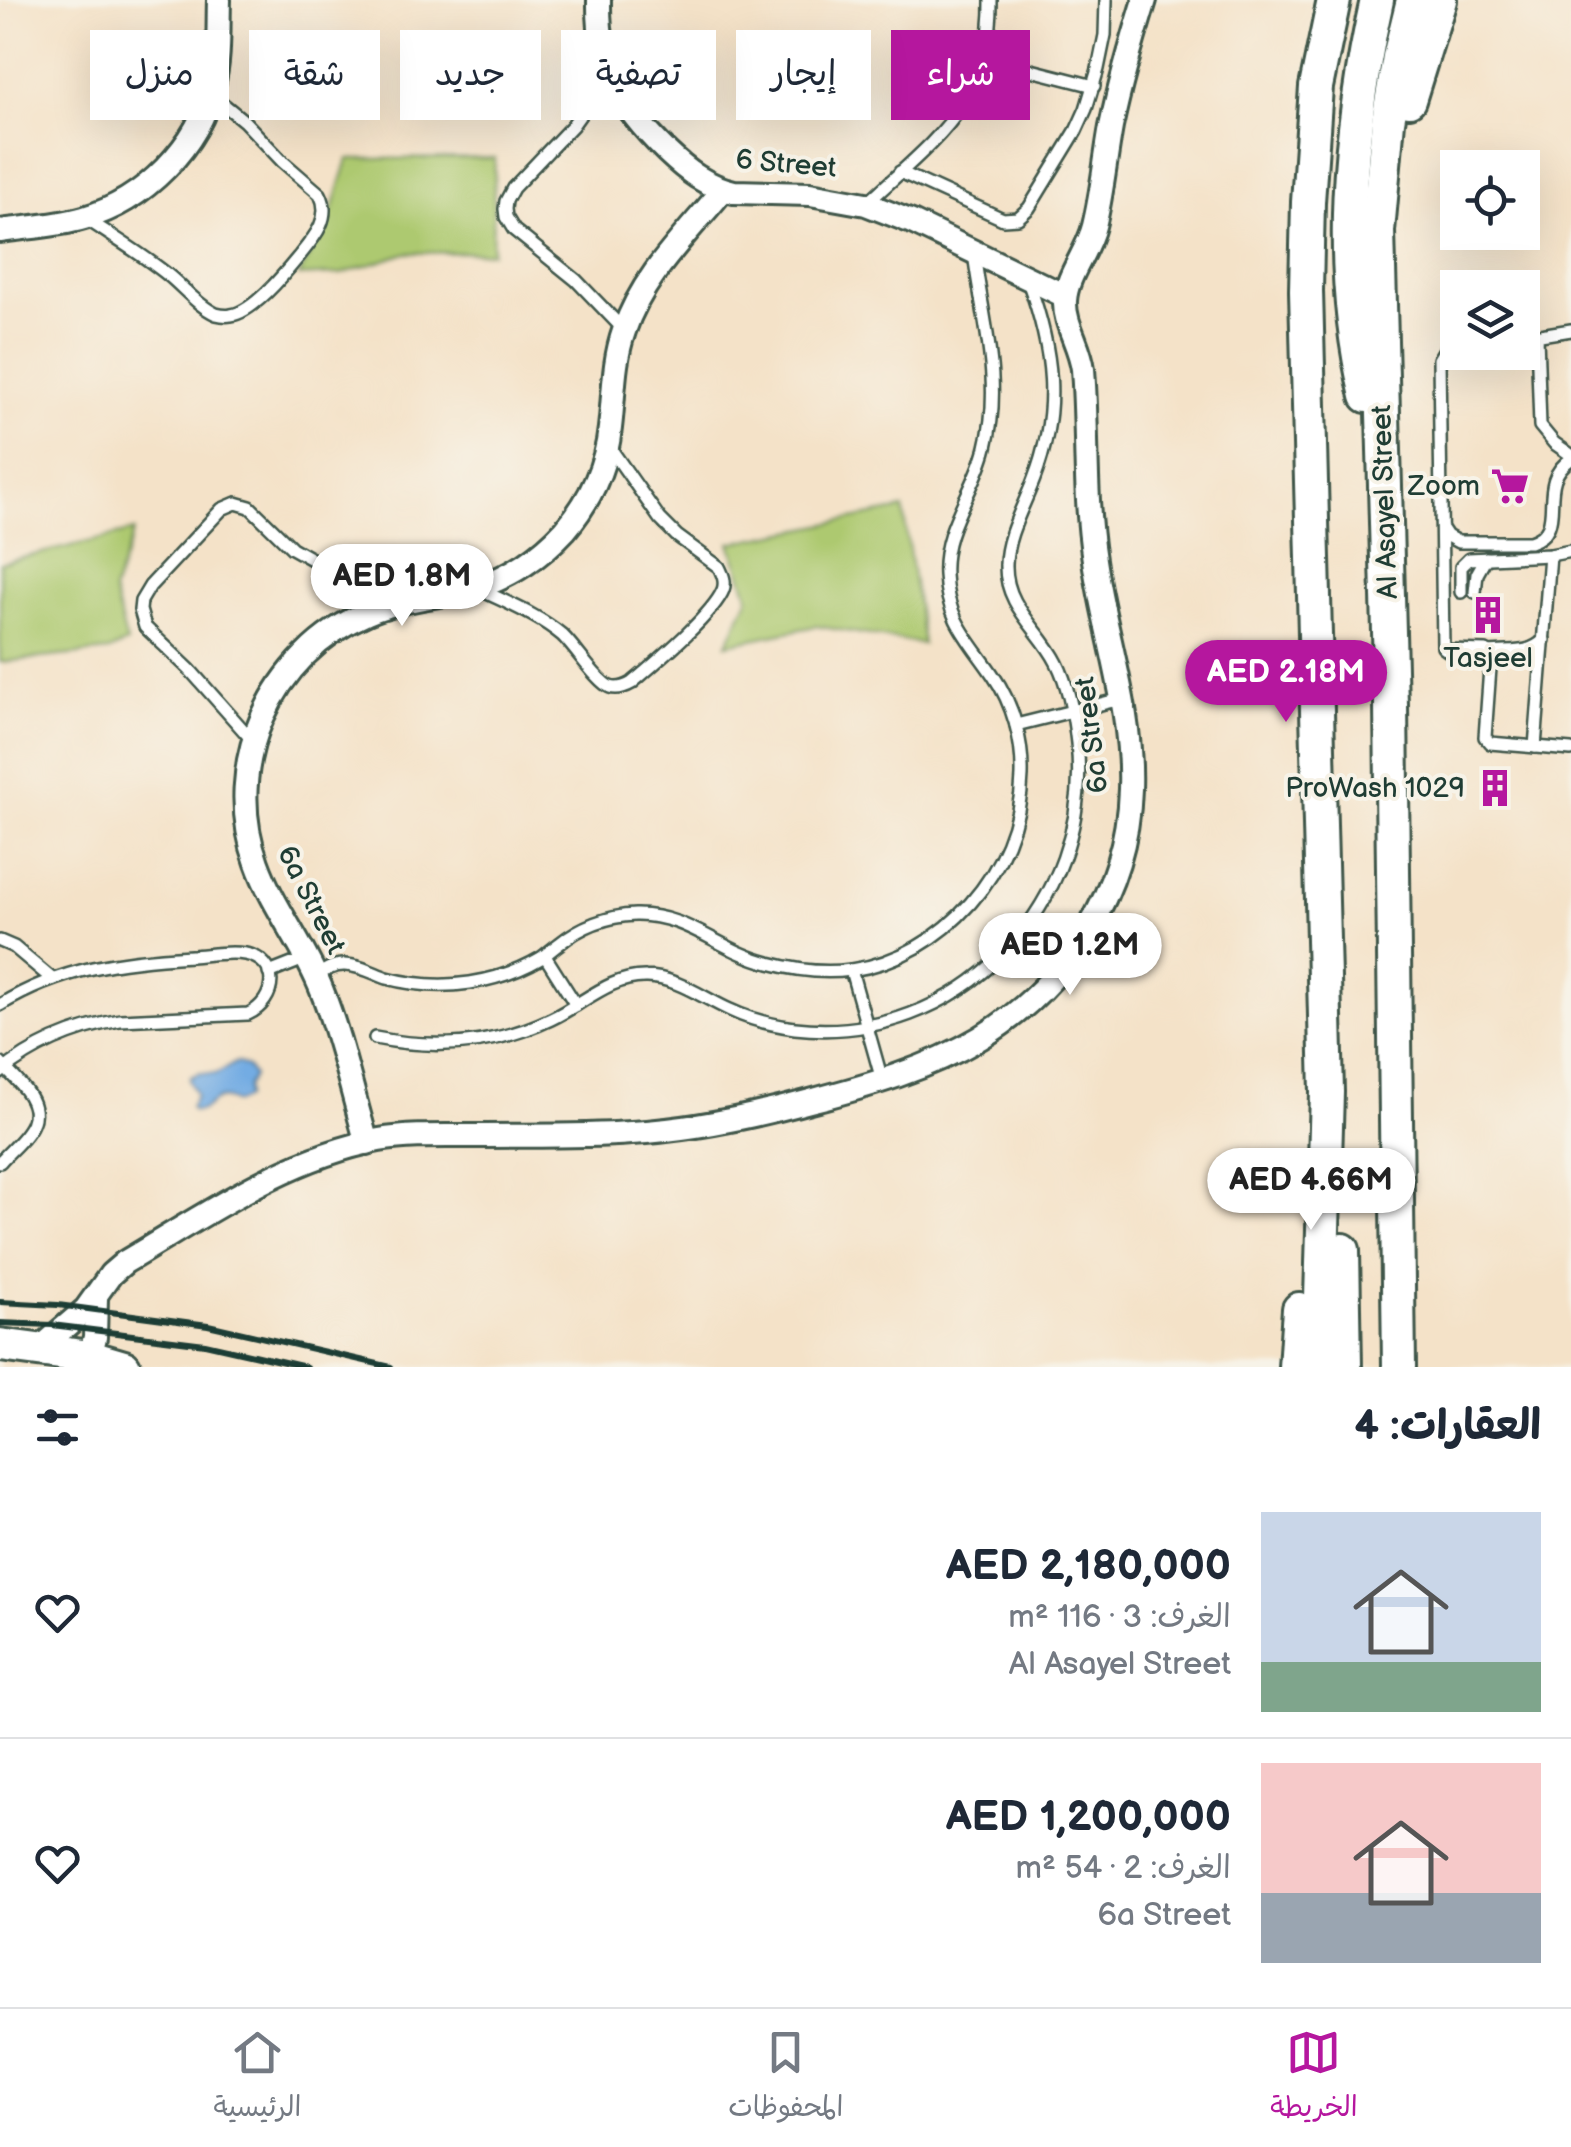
<!DOCTYPE html>
<html lang="ar">
<head>
<meta charset="utf-8">
<style>
	:root { --surface:#fff; --page:#f6f6f7; --text:#1f2937; --muted:#747a83; --line:#e0e1e3; --accent:#b5179e }
	body { margin:0; font-family:"Balsamiq Sans","Playpen Sans Arabic",sans-serif; background:var(--page); color:var(--text); direction:rtl; height:100vh; display:flex; flex-direction:column; font-size:38px; white-space:nowrap }
	* { box-sizing:border-box; margin:0 }
	p { font-size:32px; color:var(--muted) }
	.icon { flex:none; width:55px; height:55px; fill:none; stroke:currentColor; stroke-width:2; stroke-linecap:round; stroke-linejoin:round }
	.map { position:relative; height:1367px; overflow:hidden; direction:ltr }
	.details { display:flex; flex-direction:column; background:var(--surface); flex:1 }
	.details>* { flex:none }
	.banner { position:absolute; left:30px; top:30px; width:1000px; height:90px; direction:rtl; display:flex; gap:20px }
	.fabs { position:absolute; left:1440px; top:150px; display:grid; gap:20px }
	.fabs a { display:grid; place-items:center; width:100px; height:100px; border-radius:0px; background:var(--surface); box-shadow:0 10px 40px #0002; font-size:50px }
	.price { position:absolute; translate:-50% -85px; padding:0 22px; border-radius:35px; background:#fff; color:#222; font-size:32px; line-height:65px; filter:drop-shadow(0 2px 5px #0008) }
	.price::after { content:''; position:absolute; left:50%; top:60px; width:30px; height:22px; margin-left:-15px; background:inherit; clip-path:polygon(0 0,100% 0,50% 100%) }
	.price.current { background:var(--accent); color:#fff }
	ul { padding:0; list-style:none }
	li { display:flex; align-items:center; gap:30px; height:250px; padding:0 30px }
	li+li { border-top:2px solid var(--line) }
	li span { display:grid; place-items:center; flex:none; width:280px; height:200px; border-radius:0px; color:#555 }
	li>.icon { margin-inline-start:auto }
	span .icon { width:120px; height:120px; fill:#fffc; stroke-width:1 }
	li b { font-size:42px }
	h2 { display:flex; justify-content:space-between; align-items:center; height:120px; padding:0 30px; font-size:42px }
	.pill { padding:0 35px; border-radius:0px; background:var(--surface); box-shadow:0 10px 40px #0002; font-size:35px; line-height:90px }
	.pill.current { background:var(--accent); color:#fff }
	.dock { display:flex; justify-content:space-around; align-items:center; height:140px; border-top:2px solid var(--line); background:var(--surface); font-size:28px; color:var(--muted) }
	.dock a { display:grid; justify-items:center; gap:5px }
	.dock .current { color:var(--accent) }
	.map>svg:first-child { display:block }
	.green { fill:#adc96f; stroke:#668352; stroke-width:2.5 }
	.water { fill:#73ace3; stroke:#49748c; stroke-width:2.5 }
	.lines { fill:none; stroke-linecap:round; stroke-linejoin:round }
	.lane-casing { stroke:#3f564a; stroke-width:16 }
	.street-casing { stroke:#3f564a; stroke-width:28 }
	.secondary-casing { stroke:#3f564a; stroke-width:38 }
	.lane { stroke:#fff; stroke-width:11 }
	.street { stroke:#fff; stroke-width:22 }
	.secondary { stroke:#fff; stroke-width:32 }
	.rail { stroke:#1f3d34; stroke-width:6 }
	.labels { text-anchor:middle; dominant-baseline:central; stroke-width:8; stroke-linejoin:round; paint-order:stroke }
	.street-label { font-size:28px; fill:#1f3d34; stroke:#f7f3e8 }
	.poi-label { font-size:28px; fill:#1f3d34; stroke:#f7f3e8; text-anchor:end }
</style>
</head>
<body>
<div class="map">
<svg width="1571" height="1367" viewBox="0 0 1571 1367">
	<rect width="100%" height="100%" fill="#f7f3e8"/>
	<filter id="ink" filterUnits="userSpaceOnUse"><feTurbulence type="fractalNoise" baseFrequency=".01" numOctaves="2"/><feDisplacementMap in="SourceGraphic" scale="20" xChannelSelector="R" yChannelSelector="G"/><feConvolveMatrix kernelMatrix="1 2 1 2 8 2 1 2 1" color-interpolation-filters="sRGB"/></filter>
	<filter id="wash" filterUnits="userSpaceOnUse"><feTurbulence type="fractalNoise" baseFrequency=".0048" numOctaves="4" result="noise"/><feDisplacementMap in="SourceGraphic" scale="40" xChannelSelector="R" yChannelSelector="G"/><feGaussianBlur stdDeviation="2.25" result="paint"/><feColorMatrix in="noise" values="0 0 0 0 0 0 0 0 0 0 0 0 0 0 0 0 0 1.4 0 .05"/><feComposite in="paint" operator="in"/></filter>
	<g filter="url(#wash)">
		<rect width="100%" height="100%" fill="#f4e2c8"/>
		<!-- green -->
		<g class="green">
			<polygon points="495,158 492,252 406,253 341,274 299,276 334,205 348,159"/>
			<polygon points="903,509 923,644 816,626 727,644 749,597 730,543"/>
			<polygon points="134,531 113,591 127,643 109,651 0,662 0,563"/>
		</g>
		<!-- water -->
		<path class="water" d="M237,1062L247,1067L253,1076L247,1086L246,1098L236,1103C211,1089 214,1112 193,1111L190,1107L196,1095L189,1081L190,1077L199,1073L216,1074Z"/>
	</g>
	<g filter="url(#ink)">
		<g class="lines">
			<!-- lane casing -->
			<g class="lane-casing">
				<g id="lane">
					<polyline points="984,58 1094,86"/>
					<polyline points="609,74 572,126 513,188 506,201 505,209 506,217 514,230 576,280 624,330"/>
					<polyline points="900,172 1003,219 1018,218 1029,208 1076,131 1086,109 1098,69 1105,35 1106,0"/>
					<path d="M866,204C933,141 993,102 991,0"/>
					<path d="M85,218C113,237 142,254 168,275C183,287 198,306 216,314C220,315 227,316 231,315C254,312 286,272 300,255C315,237 332,217 320,194L282,161L244,121L211,94"/>
					<polyline points="1537,336 1540,426 1554,443 1571,455"/>
					<polyline points="1522,338 1571,330"/>
					<polyline points="1458,346 1445,349 1439,359 1443,647 1447,650 1486,651 1491,654 1485,737 1490,743 1571,750"/>
					<path d="M1443,530L1447,536L1458,542H1530C1571,529 1533,484 1571,459"/>
					<path d="M479,589C507,603 538,615 562,635C575,647 597,682 610,687C618,690 625,687 632,683C654,664 713,615 723,590C726,582 723,575 719,567L677,536L660,519L608,445"/>
					<polyline points="1461,592 1461,567 1469,559 1550,555 1571,551"/>
					<polyline points="1475,592 1477,574 1486,558"/>
					<path d="M1490,653C1509,650 1528,656 1544,640"/>
					<polyline points="1016,725 1121,699"/>
					<polyline points="253,741 190,670 145,627 140,610 141,601 150,586 222,509 236,503 250,507 292,548 335,572 383,607"/>
					<polyline points="1535,747 1550,555"/>
					<polyline points="0,941 14,947 52,979"/>
					<polyline points="545,956 576,1005"/>
					<polyline points="851,970 882,1080"/>
					<polyline points="269,973 307,958"/>
					<path d="M317,976C325,970 333,965 344,965C359,965 373,973 387,978C413,985 443,987 470,983C495,979 519,971 541,958C547,954 552,949 559,944C580,927 607,916 635,915C688,914 720,951 769,963C795,970 824,974 851,970C944,957 1020,869 1022,776C1023,741 1013,704 993,675C970,641 947,620 945,575C942,527 975,492 986,447C1003,381 982,318 974,253"/>
					<path d="M0,1005C61,968 121,960 191,956C208,955 228,951 245,954C281,960 277,1001 248,1014L120,1020C76,1028 35,1044 0,1073"/>
					<path d="M375,1038C436,1050 495,1046 551,1019C583,1004 610,976 646,977C676,977 703,998 730,1010C751,1020 772,1025 795,1028C958,1047 1095,904 1077,743C1074,716 1069,687 1057,663C1040,629 1005,607 1006,565C1006,536 1024,506 1034,479C1061,408 1053,350 1028,281"/>
					<path d="M0,1063C14,1078 43,1101 32,1124C26,1138 10,1150 0,1162"/>
				</g>
			</g>
			<!-- street casing -->
			<g class="street-casing">
				<g id="street">
					<path d="M599,0C598,70 619,105 667,152C687,171 706,186 734,192L810,194L866,204L912,222L1065,296"/>
					<path d="M0,231C28,227 57,226 84,218C144,201 199,146 213,85C220,58 218,28 219,0"/>
					<path d="M367,1143C352,1092 341,1039 322,991C305,946 273,908 257,863C221,765 272,653 367,613C403,598 441,597 477,587C511,577 542,555 565,530C590,501 606,466 610,428C614,396 613,362 624,331C642,276 688,233 723,190"/>
					<path d="M38,1350L86,1309L111,1274L125,1262C205,1215 287,1157 379,1140C409,1135 440,1136 470,1136C524,1135 578,1137 631,1133C692,1130 751,1117 810,1101C868,1086 928,1069 980,1038C1067,986 1127,891 1130,789C1133,712 1105,636 1094,560C1084,497 1088,433 1083,369C1080,345 1064,324 1065,301C1066,276 1088,251 1094,226C1102,194 1105,160 1111,127C1120,84 1132,42 1145,0"/>
					<polyline points="90,1357 95,1337 96,1298"/>
				</g>
			</g>
			<!-- secondary casing -->
			<g class="secondary-casing">
				<g id="secondary">
					<polyline points="1409,100 1440,0"/>
					<path d="M1367,396C1336,266 1348,130 1377,0"/>
					<polyline points="1343,1250 1345,1367"/>
					<polyline points="0,1345 90,1357 124,1367"/>
					<polyline points="1295,1367 1299,1309"/>
					<polyline points="1319,1367 1327,1092 1306,291 1308,202 1316,87 1334,0"/>
					<polyline points="1399,1367 1391,705 1378,231 1388,121 1399,57 1413,0"/>
				</g>
			</g>
			<!-- lane -->
			<use href="#lane" class="lane"/>
			<!-- street -->
			<use href="#street" class="street"/>
			<!-- secondary -->
			<use href="#secondary" class="secondary"/>
			<!-- rail -->
			<g class="rail">
				<polyline points="0,1302 58,1305 208,1325 391,1367"/>
				<polyline points="0,1323 52,1325 205,1344 306,1367"/>
			</g>
		</g>
	</g>
	<!-- icons -->
	<defs>
		<g id="supermarket-bare" transform="scale(3)"><path d="M-6-5.5h2.5l.6 2H6L4.5 2H-2.5L-4.4-4H-6ZM-1.5 3.2a1.3 1.3 0 1 0 .1 0ZM3 3.2a1.3 1.3 0 1 0 .1 0Z" fill="#b5179e" stroke="#f7f3e8" stroke-width="2.5" paint-order="stroke"/></g>
		<g id="building-bare" transform="scale(3)"><path d="M-4-6H4V6H1V3H-1V6H-4ZM-2.5-4.3h1.7v1.8h-1.7ZM.8-4.3h1.7v1.8H.8ZM-2.5-1h1.7V.8h-1.7ZM.8-1h1.7V.8H.8Z" fill="#b5179e" stroke="#f7f3e8" stroke-width="2.5" paint-order="stroke"/></g>
	</defs>
	<g fill-rule="evenodd">
		<use href="#supermarket-bare" x="1510" y="486"/>
		<use href="#building-bare" x="1488" y="615"/>
		<use href="#building-bare" x="1495" y="788"/>
	</g>
	<g class="labels">
		<!-- street labels -->
		<g class="street-label">
			<text transform="translate(786 164) rotate(5)">6 Street</text>
			<text transform="translate(1385 502) rotate(-92)">Al Asayel Street</text>
			<text transform="translate(1092 735) rotate(-97)">6a Street</text>
			<text transform="translate(311 900) rotate(63)">6a Street</text>
		</g>
		<!-- poi labels -->
		<g class="poi-label">
			<text x="1480" y="486">Zoom</text>
			<text x="1488" y="658" text-anchor="middle">Tasjeel</text>
			<text x="1465" y="788">ProWash 1029</text>
		</g>
	</g>
</svg>
<div class="fabs">
<a><svg class="icon" aria-label="locate" viewBox="0 0 24 24"><circle cx="12" cy="12" r="6"/><path d="M12 2v4M12 18v4M2 12h4M18 12h4"/></svg></a>
<a><svg class="icon" aria-label="layers" viewBox="0 0 24 24"><path d="M12 4l9 5-9 5-9-5zM3 14l9 5 9-5"/></svg></a>
</div>
<b class="price" style="left:402px;top:629px">AED 1.8M</b>
<b class="price current" style="left:1286px;top:725px">AED 2.18M</b>
<b class="price" style="left:1070px;top:998px">AED 1.2M</b>
<b class="price" style="left:1311px;top:1233px">AED 4.66M</b>
<div class="banner">
<a class="pill current">شراء</a>
<a class="pill">إيجار</a>
<a class="pill">تصفية</a>
<a class="pill">جديد</a>
<a class="pill">شقة</a>
<a class="pill">منزل</a>
</div>
</div>
<section class="details">
<h2>العقارات: 4<svg class="icon" aria-label="filters" viewBox="0 0 24 24"><path d="M4 7h16M4 17h16"/><circle cx="9" cy="7" r="2"/><circle cx="15" cy="17" r="2"/></svg></h2>
<ul>
<li><span style="background:linear-gradient(#c9d6e8 75%,#7fa58c 0)"><svg class="icon" aria-label="home" viewBox="0 0 24 24"><path d="M3 11l9-7 9 7M6 9v11h12V9"/></svg></span><div><b>AED 2,180,000</b><p>الغرف: 3 · 116 m²</p><p>Al Asayel Street</p></div><svg class="icon" aria-label="heart" viewBox="0 0 24 24"><path d="M12 20l-8-8c-3-5 5-10 8-4 3-6 11-1 8 4z"/></svg></li>
<li><span style="background:linear-gradient(#f6c9c9 65%,#9aa5b1 0)"><svg class="icon" aria-label="home" viewBox="0 0 24 24"><path d="M3 11l9-7 9 7M6 9v11h12V9"/></svg></span><div><b>AED 1,200,000</b><p>الغرف: 2 · 54 m²</p><p>6a Street</p></div><svg class="icon" aria-label="heart" viewBox="0 0 24 24"><path d="M12 20l-8-8c-3-5 5-10 8-4 3-6 11-1 8 4z"/></svg></li>
</ul>
</section>
<nav class="dock">
<a class="current"><svg class="icon" aria-label="map" viewBox="0 0 24 24"><path d="M3 6l6-2 6 2 6-2v14l-6 2-6-2-6 2zM9 4v14M15 6v14"/></svg>الخريطة</a>
<a><svg class="icon" aria-label="saved" viewBox="0 0 24 24"><path d="M7 4h10v16l-5-4-5 4z"/></svg>المحفوظات</a>
<a><svg class="icon" aria-label="home" viewBox="0 0 24 24"><path d="M3 11l9-7 9 7M6 9v11h12V9"/></svg>الرئيسية</a>
</nav>
</body>
</html>
